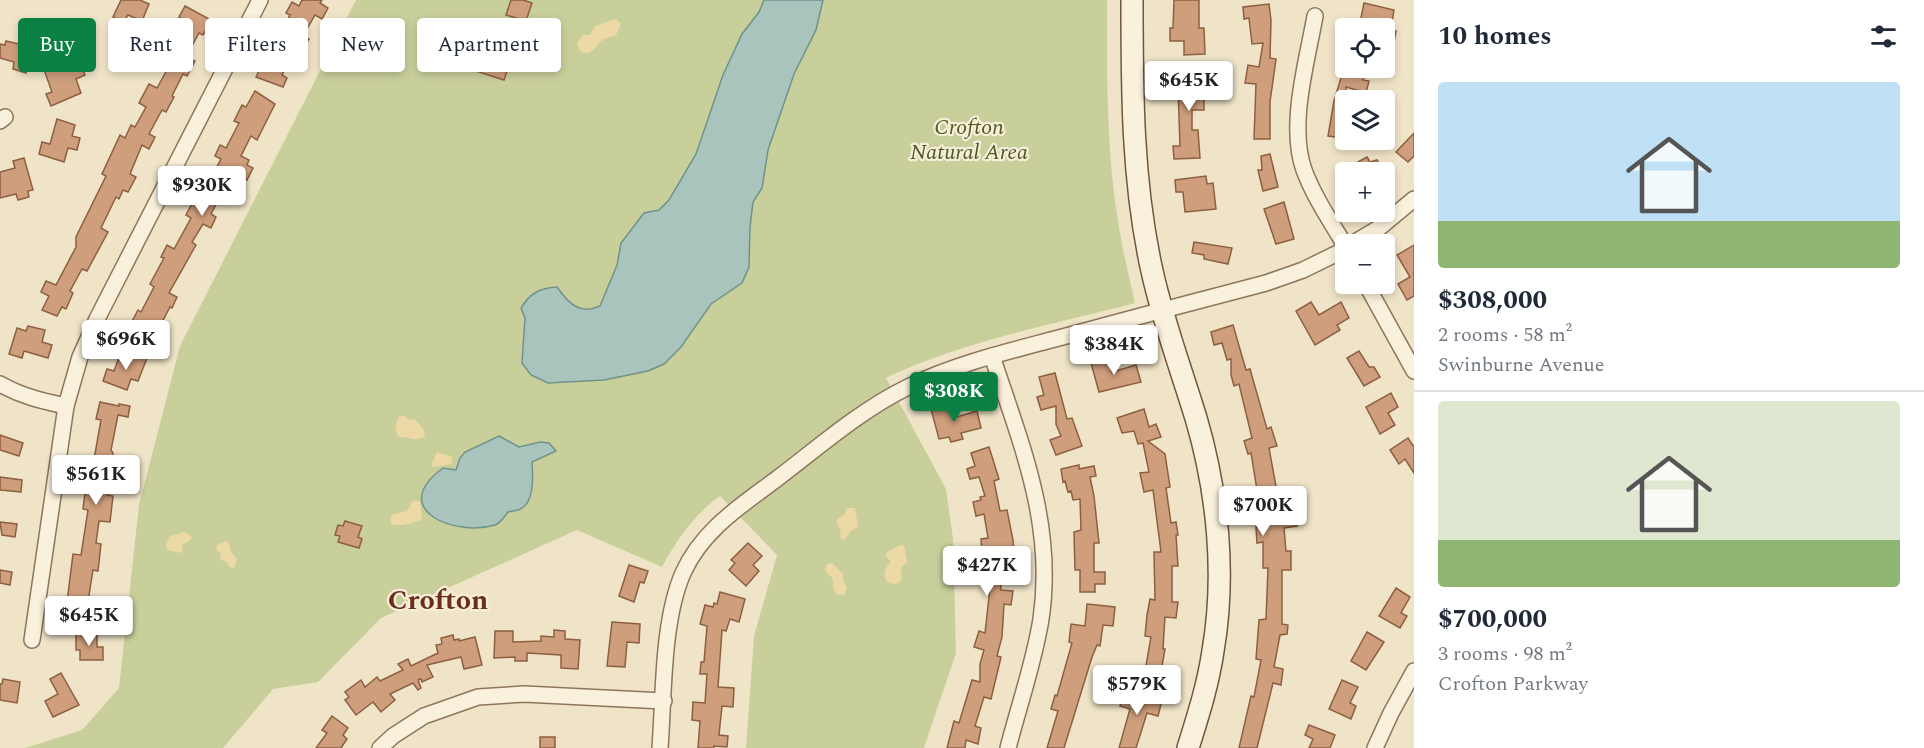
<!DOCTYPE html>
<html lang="en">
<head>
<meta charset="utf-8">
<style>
	:root { --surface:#fff; --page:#f6f6f7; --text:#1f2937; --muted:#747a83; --line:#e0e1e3; --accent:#0b8043 }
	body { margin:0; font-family:Spectral,serif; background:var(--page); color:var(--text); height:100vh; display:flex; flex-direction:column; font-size:22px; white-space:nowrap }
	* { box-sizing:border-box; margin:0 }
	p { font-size:20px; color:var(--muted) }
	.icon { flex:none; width:33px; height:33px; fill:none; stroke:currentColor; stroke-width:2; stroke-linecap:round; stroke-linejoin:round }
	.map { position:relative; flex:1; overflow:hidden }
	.panel { display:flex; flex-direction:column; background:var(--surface); width:510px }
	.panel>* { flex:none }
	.top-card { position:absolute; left:18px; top:18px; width:570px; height:54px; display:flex; gap:12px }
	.tools { position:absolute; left:1335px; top:18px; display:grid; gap:12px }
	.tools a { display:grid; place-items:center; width:60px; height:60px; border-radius:6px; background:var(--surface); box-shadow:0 3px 9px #0003; font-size:30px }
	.price { position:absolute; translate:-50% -51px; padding:0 14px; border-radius:6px; background:#fff; color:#222; font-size:20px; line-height:39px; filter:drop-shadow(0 2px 3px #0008) }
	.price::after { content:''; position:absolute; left:50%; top:36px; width:18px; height:14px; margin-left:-9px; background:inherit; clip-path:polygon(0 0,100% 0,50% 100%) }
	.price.active { background:var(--accent); color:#fff }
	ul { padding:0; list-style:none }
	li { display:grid; align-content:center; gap:12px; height:318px; padding:0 24px }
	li+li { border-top:2px solid var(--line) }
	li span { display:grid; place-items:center; height:186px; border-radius:6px; color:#555 }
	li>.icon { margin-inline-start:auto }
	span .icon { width:108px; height:108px; fill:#fffc; stroke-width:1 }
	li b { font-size:26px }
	h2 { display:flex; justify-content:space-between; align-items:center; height:72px; padding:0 24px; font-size:26px }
	.chip { padding:0 21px; border-radius:6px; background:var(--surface); box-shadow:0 3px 9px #0003; font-size:21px; line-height:54px }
	.chip.active { background:var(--accent); color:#fff }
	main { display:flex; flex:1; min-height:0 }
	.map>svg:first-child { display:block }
	.green { fill:#c9cf9b }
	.sand { fill:#ecd9a5 }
	.water { fill:#a9c4bc; stroke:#6f938a; stroke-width:1.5 }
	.building { fill:#cf9f7d; stroke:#8d5f41; stroke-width:1.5 }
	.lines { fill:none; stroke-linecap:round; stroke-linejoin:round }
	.street-casing { stroke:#8d765c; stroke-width:18 }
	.secondary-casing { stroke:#6f573f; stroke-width:24 }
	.street { stroke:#faf1dc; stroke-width:15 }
	.secondary { stroke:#faf1dc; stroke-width:21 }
	.labels { text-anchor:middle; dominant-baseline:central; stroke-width:4.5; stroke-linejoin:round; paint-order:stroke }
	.park-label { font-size:22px; font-style:italic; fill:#4d5a26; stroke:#f7eed8 }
	.district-label { font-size:28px; font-weight:bold; fill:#6b2e1e; stroke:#f7eed8 }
</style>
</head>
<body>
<main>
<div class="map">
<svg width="1414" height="748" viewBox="0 0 1414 748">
	<rect width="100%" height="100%" fill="#f0e4c8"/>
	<!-- green -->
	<path class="green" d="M356,0H1107C1107,74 1106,148 1118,221C1122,249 1129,276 1135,303C1055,324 960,342 886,378L946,489L953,539L956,653L924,748H746L754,636L777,555L720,496C694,515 677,539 662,567L577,530L381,618L318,682L273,689L223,748H25L82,730L119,688L139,505L180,346Z"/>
	<!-- sand -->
	<g class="sand">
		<path d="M616,19L621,24L616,35C612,37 605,38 601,41C593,48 593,57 580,51L577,43L583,35H590L595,26Z"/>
		<polygon points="381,25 389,30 392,49 385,54 381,52 383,45 378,44 375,31 377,26"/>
		<path d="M400,416H404L410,420L414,419C419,422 425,431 425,436C418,443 409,436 399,437C394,431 395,421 400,416Z"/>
		<polygon points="437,452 452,457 452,464 432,467 432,463"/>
		<path d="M413,500L420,501L422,519C416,523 398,527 391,524V517L394,514L407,511Z"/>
		<polygon points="847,508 855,508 858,527 851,531 845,539 841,539 840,529 837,524 837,519 844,515"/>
		<polygon points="184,532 192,537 188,542 183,544 182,553 167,550 166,545 170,536"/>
		<polygon points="226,541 229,543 231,552 237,559 234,568 229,567 227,562 221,560 220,557 221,553 216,550 217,545"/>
		<path d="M900,545H904L907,563L901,567L902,579L899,583L894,584L887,582C883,574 884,569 891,562L886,556L887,552Z"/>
		<polygon points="832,563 843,574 843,581 847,588 844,595 836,594 833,588 833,579 825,570 827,564"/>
	</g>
	<!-- water -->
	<g class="water">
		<path d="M764,0H823L816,30L794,74L768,150L762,188L753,202L750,227L749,267L742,283L711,304L681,347L664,364L648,371L604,380L548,383L531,375L522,363L525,318L521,308C530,293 540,288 557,287C569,304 580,315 600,306L617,265L621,243L644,213L659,210L669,200L696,154L723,75L742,34L759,12Z"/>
		<path d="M499,436L519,447L540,442L549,443L556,451L532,462C533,476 535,505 518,510C514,511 511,511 508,512C504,517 501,523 495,525C456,537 386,510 443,468L456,470L460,458L465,452Z"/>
	</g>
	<!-- building -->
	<g class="building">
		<polygon points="121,0 140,0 149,4 142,21 128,15 123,22 113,17"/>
		<polygon points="302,0 322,0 320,3 328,8 322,19 315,15 303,36 309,39 303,49 297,46 282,75 287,78 283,87 256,77 262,64 268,67 280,44 276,41 290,15 286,13 292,2 299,6"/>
		<polygon points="511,0 523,0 532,3 526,21 506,15"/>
		<polygon points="1174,0 1199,0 1199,28 1204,28 1205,54 1184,55 1184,41 1170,41 1170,28 1173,28"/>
		<polygon points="1364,3 1394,10 1391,28 1359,28"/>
		<polygon points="1269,4 1271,20 1270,58 1276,59 1270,102 1270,139 1254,139 1256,84 1245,83 1248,65 1259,67 1263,43 1252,44 1249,18 1244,19 1243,7"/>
		<polygon points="185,6 211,20 203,35 199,33 186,57 195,61 187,76 183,74 172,96 174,97 166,112 162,110 149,134 155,137 149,149 142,145 130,174 136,177 128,192 123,190 119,199 116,197 101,228 108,232 87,271 82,269 70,291 73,293 66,309 62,307 57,316 42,310 49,296 41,292 46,281 56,285 76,247 76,237 106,176 102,174 120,135 125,138 131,125 135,127 146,107 139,103 149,84 157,88 185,37 181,34 188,22 179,17"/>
		<polygon points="1384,29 1396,31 1394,42 1384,41"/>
		<polygon points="490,31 517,40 504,80 476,71"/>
		<polygon points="6,41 32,47 26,73 13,69 14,62 0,58 0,44 5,45"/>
		<polygon points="76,52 85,75 76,79 81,93 51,106 46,94 52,92 43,67"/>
		<polygon points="1344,68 1367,68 1363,80 1369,81 1366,93 1346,87 1346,99 1343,101 1346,106 1344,138 1328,136 1334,101"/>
		<polygon points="1204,75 1210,76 1210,93 1204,93 1204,110 1192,110 1192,130 1198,130 1200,158 1174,159 1173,146 1180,146 1178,88 1171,88 1171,76"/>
		<polygon points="255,91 275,104 257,140 251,136 241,156 249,160 247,165 253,168 247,180 242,178 234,192 225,187 211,214 216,217 211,228 203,224 192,242 196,245 169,293 177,297 172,308 170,307 149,347 129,336 134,327 130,325 138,310 141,312 154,287 150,284 164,258 161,257 167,245 174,249 191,218 186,215 195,198 199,200 221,159 215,156 220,145 226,148 239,123 234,121 242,105 246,107"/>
		<polygon points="57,119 75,125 72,136 80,138 77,150 68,148 64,162 39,154 42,142 50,144"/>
		<polygon points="1414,133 1414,156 1408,162 1396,152"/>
		<polygon points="1270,154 1278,187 1263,191 1258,170 1262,170 1261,156"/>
		<polygon points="1367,157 1370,162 1377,160 1384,172 1352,172 1360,168 1356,163"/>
		<polygon points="24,158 33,190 28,191 29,197 18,200 16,194 0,198 0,172 15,168 13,161"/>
		<polygon points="1206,176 1207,184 1213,183 1216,209 1185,212 1183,192 1176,192 1175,180"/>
		<polygon points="1284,202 1294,239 1276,244 1264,209"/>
		<polygon points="1194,242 1232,248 1228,264 1204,259 1204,255 1192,253"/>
		<polygon points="1414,245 1414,296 1407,300 1398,284 1410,277 1397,255"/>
		<polygon points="1311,302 1319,315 1341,302 1349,318 1337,325 1340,330 1315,345 1296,311"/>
		<polygon points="1233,325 1246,370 1250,369 1267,429 1271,427 1277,446 1269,448 1277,492 1291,490 1297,526 1284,528 1286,551 1291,551 1291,570 1282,570 1282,624 1288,625 1287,634 1280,635 1274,667 1283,669 1281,685 1273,683 1257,748 1239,748 1251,696 1254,697 1261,660 1256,659 1259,620 1266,619 1268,568 1263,568 1263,542 1257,543 1256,527 1267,526 1265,495 1258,496 1251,453 1248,454 1244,441 1252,438 1239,384 1234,386 1231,375 1231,359 1227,360 1222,343 1214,345 1211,332"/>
		<polygon points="28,326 45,330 42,342 52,345 48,358 24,351 22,358 9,354 17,328 26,331"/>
		<polygon points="1359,351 1369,367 1374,367 1380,377 1364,386 1347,358"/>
		<polygon points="121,352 147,358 138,381 131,379 127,390 103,381 107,369 114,371"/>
		<polygon points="1108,358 1112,372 1136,365 1141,382 1099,392 1091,363"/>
		<polygon points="1055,373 1067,419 1072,418 1082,446 1056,455 1050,440 1061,436 1056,424 1056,406 1041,410 1037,397 1044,395 1039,377"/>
		<polygon points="1391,393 1398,407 1388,413 1395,425 1380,434 1366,407"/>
		<polygon points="100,402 119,406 119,404 130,406 128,417 118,415 111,450 113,453 112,460 122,460 120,474 111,473 107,495 113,496 110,522 99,521 96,543 101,544 98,571 93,570 86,614 70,612 71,603 67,602 73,554 81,555 88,510 83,509 85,493 84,476 86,464 93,465 101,420 96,419"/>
		<polygon points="949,404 953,418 977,411 981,428 961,433 963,439 951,442 949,437 939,439 931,409"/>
		<polygon points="1144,409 1149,427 1156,424 1161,437 1148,441 1165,454 1170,487 1166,488 1171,523 1176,522 1178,535 1176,535 1178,566 1172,566 1172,602 1178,602 1176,618 1165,617 1164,632 1163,649 1165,649 1162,666 1170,668 1167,682 1144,677 1151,637 1145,636 1147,615 1150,599 1155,600 1154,552 1161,552 1153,490 1144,492 1140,473 1149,472 1143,443 1138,444 1134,431 1122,433 1117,418"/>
		<polygon points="0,435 23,443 19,456 0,450"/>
		<polygon points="1408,438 1414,447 1414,473 1405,459 1399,464 1390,450"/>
		<polygon points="989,447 999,479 994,481 1000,511 1007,510 1013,540 1014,554 999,555 1001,590 1013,591 1011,605 1004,604 1002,637 997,656 1001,657 991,699 984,697 975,726 981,728 978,744 966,740 965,748 947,748 954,721 959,723 972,680 980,682 980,664 984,650 974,647 979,631 985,633 991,579 982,579 981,564 974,565 973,553 982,553 981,539 988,538 984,514 976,516 973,502 981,500 980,497 985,496 979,477 970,479 967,469 975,466 971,453"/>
		<polygon points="1079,465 1079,469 1094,466 1096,476 1090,477 1094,496 1099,543 1094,543 1094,572 1105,572 1105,584 1095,584 1095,592 1080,592 1080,570 1075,570 1074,532 1081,530 1080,499 1073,500 1071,491 1068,492 1065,481 1063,482 1061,469"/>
		<polygon points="0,477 22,480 21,492 0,490"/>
		<polygon points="345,521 362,526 358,537 362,539 359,548 338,542 340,536 335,535 338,525 343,526"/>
		<polygon points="0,522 17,524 15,537 2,535"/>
		<polygon points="748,543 762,556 753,565 759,571 746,586 729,570 735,563 731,560"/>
		<polygon points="629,565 648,571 644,583 640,582 634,602 619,596"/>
		<polygon points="0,570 12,572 10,585 0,583"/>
		<polygon points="1396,588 1410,597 1401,613 1407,616 1400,628 1379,616"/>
		<polygon points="720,592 745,599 739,622 730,619 726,631 722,630 718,687 734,688 733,707 722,706 719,735 728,736 727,747 714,746 714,748 698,748 700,721 692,720 693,702 705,703 707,674 700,674 701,662 704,662 707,626 700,624 705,605 713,607 714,603 717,604"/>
		<polygon points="1087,604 1115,607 1113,626 1103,625 1100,646 1097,645 1092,657 1064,748 1047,748 1058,711 1051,709 1055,695 1057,696 1072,643 1069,642 1071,624 1085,626"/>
		<polygon points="612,622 640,624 639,643 627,642 625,667 607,666"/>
		<polygon points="554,630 565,631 565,639 580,640 578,669 561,668 561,655 527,653 527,661 515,661 515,657 494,658 495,631 513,631 513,642 541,641 541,636 554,637"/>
		<polygon points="1367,632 1384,642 1366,670 1351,661"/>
		<polygon points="76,633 97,633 97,647 103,647 103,660 80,660 80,650 76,650"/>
		<polygon points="453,635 454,640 459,639 459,641 475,637 482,665 464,669 461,657 427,665 433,677 422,682 421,679 418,680 421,688 418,690 413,683 390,694 395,700 381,712 373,702 356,715 345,700 349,697 345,692 361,680 365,687 377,677 380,681 403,670 398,664 408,659 411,666 438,653 436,645 442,644 441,638"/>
		<polygon points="61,673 79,705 53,717 45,701 58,694 50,679"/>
		<polygon points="3,679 20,682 17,703 0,700 0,684 2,684"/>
		<polygon points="1342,680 1358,687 1350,703 1356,706 1351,719 1329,709"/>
		<polygon points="1125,690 1162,700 1158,716 1147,713 1136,748 1119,748 1130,709 1120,706"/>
		<polygon points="332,716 348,728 343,735 347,739 341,748 316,748 327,733 322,730"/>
		<polygon points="1309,725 1335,735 1330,748 1309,748 1313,739 1305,735"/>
		<rect x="540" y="737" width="15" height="11"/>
	</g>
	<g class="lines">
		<!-- street casing -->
		<g class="street-casing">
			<g id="street">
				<path d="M1315,16C1307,62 1288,125 1304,170C1314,197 1331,222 1346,247"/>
				<polyline points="0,121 5,117"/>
				<polyline points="1352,244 1379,228 1414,199"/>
				<polyline points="1366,284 1414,371"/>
				<path d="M992,356C1021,444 1055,524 1041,619C1034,663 1019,705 1008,748"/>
				<path d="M0,384C21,396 42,401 66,406"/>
				<polyline points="32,640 66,406 80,357 97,319 260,0"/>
				<polyline points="380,748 393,736 424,716 478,697 524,694 664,701"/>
				<path d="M660,748C664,695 662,621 683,573C702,530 742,505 778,478C820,446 861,410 908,387C955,364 1006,352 1055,339C1125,320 1196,301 1266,283L1303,270L1346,249"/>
				<polyline points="1375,748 1391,713 1414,671"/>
			</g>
		</g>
		<!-- secondary casing -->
		<g class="secondary-casing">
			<path id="secondary" d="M1132,0C1132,91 1132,181 1152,271C1163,321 1181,369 1196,418C1218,493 1226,575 1213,651C1208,685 1198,716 1188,748"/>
		</g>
		<!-- street -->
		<use href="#street" class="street"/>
		<!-- secondary -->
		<use href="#secondary" class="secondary"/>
	</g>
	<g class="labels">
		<!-- park labels -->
		<g class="park-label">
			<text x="969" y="127">Crofton<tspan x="969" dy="25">Natural Area</tspan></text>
		</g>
		<!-- district labels -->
		<g class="district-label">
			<text x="438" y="600">Crofton</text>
		</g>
	</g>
</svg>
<div class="tools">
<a><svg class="icon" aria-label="locate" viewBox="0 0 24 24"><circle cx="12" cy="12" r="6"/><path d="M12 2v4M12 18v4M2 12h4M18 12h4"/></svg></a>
<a><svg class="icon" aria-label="layers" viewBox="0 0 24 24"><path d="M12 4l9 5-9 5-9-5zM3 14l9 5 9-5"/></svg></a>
<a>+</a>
<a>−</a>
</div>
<b class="price" style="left:1189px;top:112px">$645K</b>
<b class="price" style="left:202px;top:217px">$930K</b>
<b class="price" style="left:126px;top:371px">$696K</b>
<b class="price" style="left:1114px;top:376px">$384K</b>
<b class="price active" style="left:954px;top:423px">$308K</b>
<b class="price" style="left:96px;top:506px">$561K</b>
<b class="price" style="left:1263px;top:537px">$700K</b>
<b class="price" style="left:987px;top:597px">$427K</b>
<b class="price" style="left:89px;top:647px">$645K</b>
<b class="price" style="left:1137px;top:716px">$579K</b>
<div class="top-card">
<a class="chip active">Buy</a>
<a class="chip">Rent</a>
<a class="chip">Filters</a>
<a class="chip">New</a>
<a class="chip">Apartment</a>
</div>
</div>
<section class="panel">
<h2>10 homes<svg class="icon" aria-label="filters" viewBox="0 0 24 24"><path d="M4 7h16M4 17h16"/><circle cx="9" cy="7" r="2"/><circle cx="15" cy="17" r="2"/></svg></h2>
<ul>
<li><span style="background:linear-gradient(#bfe0f5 75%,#8fb573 0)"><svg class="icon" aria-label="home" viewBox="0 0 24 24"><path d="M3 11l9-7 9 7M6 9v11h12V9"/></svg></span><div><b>$308,000</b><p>2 rooms · 58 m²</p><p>Swinburne Avenue</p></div></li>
<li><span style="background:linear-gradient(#dfe7d0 75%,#8fb573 0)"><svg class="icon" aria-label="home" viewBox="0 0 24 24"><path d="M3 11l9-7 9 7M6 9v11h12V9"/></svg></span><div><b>$700,000</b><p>3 rooms · 98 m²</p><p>Crofton Parkway</p></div></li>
</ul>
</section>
</main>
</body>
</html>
